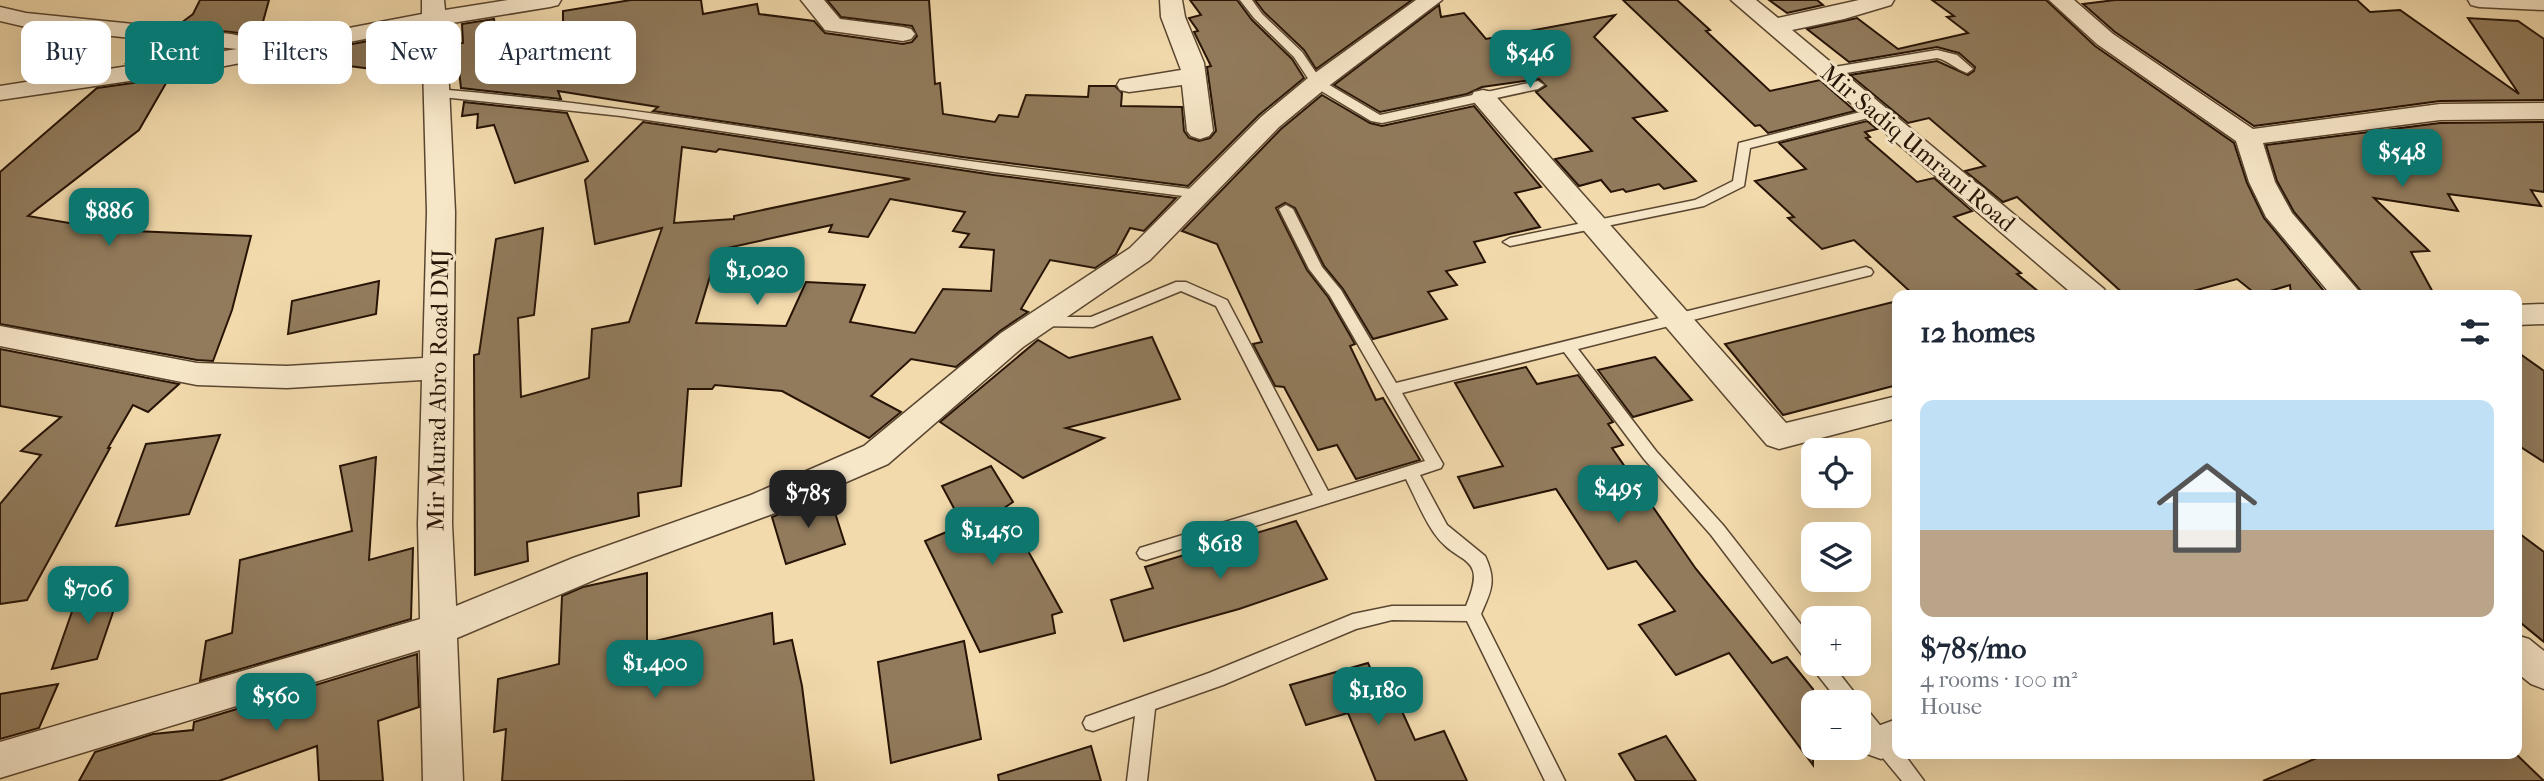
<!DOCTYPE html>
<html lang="en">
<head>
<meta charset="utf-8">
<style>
	:root { --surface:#fff; --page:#f2f2f3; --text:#1f2937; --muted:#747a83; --accent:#0f766e }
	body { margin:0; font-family:"IM FELL French Canon",serif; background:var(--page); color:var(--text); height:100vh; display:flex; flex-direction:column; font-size:26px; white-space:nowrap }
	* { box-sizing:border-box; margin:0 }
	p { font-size:23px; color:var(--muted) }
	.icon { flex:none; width:38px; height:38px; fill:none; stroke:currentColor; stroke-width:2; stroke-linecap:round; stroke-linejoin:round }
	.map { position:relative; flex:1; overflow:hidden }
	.side { position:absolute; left:1892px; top:290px; width:630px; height:469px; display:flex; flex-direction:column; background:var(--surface); border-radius:14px; box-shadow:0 7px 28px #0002 }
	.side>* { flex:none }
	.guide { position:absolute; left:21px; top:21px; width:665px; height:63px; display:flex; gap:14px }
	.controls { position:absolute; left:1801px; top:438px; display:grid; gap:14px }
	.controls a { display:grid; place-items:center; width:70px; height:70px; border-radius:14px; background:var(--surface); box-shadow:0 7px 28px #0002; font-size:35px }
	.price { position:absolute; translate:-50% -60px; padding:0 16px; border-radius:14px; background:var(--accent); color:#fff; font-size:23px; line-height:46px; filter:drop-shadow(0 2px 4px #0008) }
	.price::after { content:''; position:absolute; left:50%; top:42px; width:21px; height:16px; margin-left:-10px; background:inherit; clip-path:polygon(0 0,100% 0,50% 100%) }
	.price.on { background:#222; color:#fff }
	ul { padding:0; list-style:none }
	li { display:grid; align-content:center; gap:14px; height:371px; padding:0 28px }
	li span { display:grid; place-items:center; height:217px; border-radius:14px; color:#555 }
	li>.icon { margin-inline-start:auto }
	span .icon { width:126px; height:126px; fill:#fffc; stroke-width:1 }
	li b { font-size:30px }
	h2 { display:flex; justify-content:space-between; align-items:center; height:84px; padding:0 28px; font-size:30px }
	.tag { padding:0 24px; border-radius:14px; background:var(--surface); box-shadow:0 7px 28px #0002; font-size:24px; line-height:63px }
	.tag.on { background:var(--accent); color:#fff }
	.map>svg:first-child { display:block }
	.building { fill:#917b5c; stroke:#271406; stroke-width:2; fill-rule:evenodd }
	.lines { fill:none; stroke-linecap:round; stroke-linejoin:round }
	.service-casing { stroke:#5a4630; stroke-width:3 }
	.minor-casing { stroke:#5a4630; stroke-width:3 }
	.service { fill:#f7e7c9; fill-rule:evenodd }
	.minor { fill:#f7e7c9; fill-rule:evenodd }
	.labels { text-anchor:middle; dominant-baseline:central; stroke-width:6; stroke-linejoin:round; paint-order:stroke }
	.street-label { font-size:24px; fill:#271406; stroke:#f7e7c9 }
</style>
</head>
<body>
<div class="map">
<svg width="2544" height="781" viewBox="0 0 2544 781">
	<rect width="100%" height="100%" fill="#f2daac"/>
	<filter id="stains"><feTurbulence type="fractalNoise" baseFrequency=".00286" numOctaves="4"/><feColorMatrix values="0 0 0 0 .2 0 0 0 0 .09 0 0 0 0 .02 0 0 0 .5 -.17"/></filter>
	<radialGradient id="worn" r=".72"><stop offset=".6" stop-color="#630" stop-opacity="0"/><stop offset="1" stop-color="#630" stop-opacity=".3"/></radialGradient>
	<!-- building -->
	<g class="building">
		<polygon points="200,0 269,0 261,29 239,33 177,26 193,14"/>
		<polygon points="631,0 701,0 703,14 757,4 759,14 814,21 825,33 903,44 912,42 917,36 912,26 841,17 827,0 929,0 935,84 940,83 943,114 995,122 999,115 1018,117 1026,95 1088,97 1089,86 1115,86 1122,93 1121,106 1182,107 1184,131 1189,138 1199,141 1210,138 1216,131 1207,67 1211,66 1194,32 1198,31 1189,18 1201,15 1190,0 1237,0 1252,20 1292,59 1304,78 1259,115 1188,186 962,157 653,111 658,107 558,91 561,99 461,88 456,44 463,43 462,24 494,19 495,26 507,23 511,31 563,22 563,11"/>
		<polygon points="1255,0 1412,0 1316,69 1304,50 1264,12"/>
		<polygon points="1623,0 1677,0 1710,30 1706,31 1770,91 1820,80 1855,111 1768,133 1760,125 1755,126"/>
		<polygon points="1769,0 1817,0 1823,5 1787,13"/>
		<polygon points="1932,0 2046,0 2095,46 2234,143 2247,183 2264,218 2328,296 2291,296 2290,285 2257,295 2237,279 2175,296 2126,296 2017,197 2003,202 1965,171 1985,166 1929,118 1908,123 1850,75 1937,61 1968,75 1974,71 1975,67 1959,53 1937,47 1849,62 1807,29 1857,18 1898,49 1968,33 1947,17 1954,16"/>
		<polygon points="2115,0 2357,0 2370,12 2400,10 2519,94 2468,18 2518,21 2544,39 2544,100 2440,101 2254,126 2115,32 2083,4"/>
		<polygon points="1439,5 1441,17 1464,13 1486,39 1615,15 1594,37 1667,111 1633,118 1696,181 1664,189 1659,184 1626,192 1623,189 1611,192 1601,180 1579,186 1555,159 1592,151 1536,92 1546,86 1539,79 1482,87 1467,94 1380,112 1334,85"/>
		<polygon points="368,41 408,46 380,70 325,63 347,45"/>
		<polygon points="153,43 197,47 187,54 125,64"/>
		<polygon points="169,78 139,130 28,216 110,230 251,236 232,310 213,361 197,360 0,324 0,172 97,88"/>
		<polygon points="1322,95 1370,123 1382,126 1474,106 1541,187 1515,193 1540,227 1474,242 1485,262 1446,271 1457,285 1428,292 1447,319 1373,339 1343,289 1324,266 1295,208 1285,203 1276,208 1307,270 1328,297 1355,344 1350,346 1376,400 1383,398 1420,460 1356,479 1337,445 1318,450 1284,387 1275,386 1253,344 1262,342 1217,244 1182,231 1281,129"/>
		<polygon points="464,102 567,113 588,161 515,183 494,125 477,128 478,114 462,116"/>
		<polygon points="1867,121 1877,129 1865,132 1870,137 1866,138 1917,182 1934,178 1972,211 1954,217 2021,273 2017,274 2044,296 1915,296 1854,240 1822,249 1788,218 1794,217 1755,181 1806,169 1779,143"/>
		<path d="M643,122L994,175L1176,198L1144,231L1130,228L1116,254L1095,268L1050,260L1021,309L1028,312L1000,331L956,367L911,359L871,396L901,412L869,438L782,391L715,385L712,389H688L681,486L638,493L639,516L527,542L528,561L475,575L474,355L479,354L496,239L543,228L534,315L518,318L521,397L589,378L592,329L629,322L662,228L595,244L585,180ZM682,147L716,152L719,149L910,179L734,216V219L674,223ZM890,199L965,212L953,231L969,234L960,247L994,250L991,291L943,289L915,333L850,322L865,285L806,282L786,326L696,323L718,250L832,225L829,232L868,237Z"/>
		<polygon points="2544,122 2544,192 2531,190 2541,206 2448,194 2458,211 2374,198 2429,251 2411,252 2435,296 2365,296 2294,212 2277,181 2266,145 2440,123"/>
		<polygon points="379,281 376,314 288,334 292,301"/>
		<polygon points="1897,301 1897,385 1783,415 1725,344"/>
		<polygon points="1152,337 1180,399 1066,428 1104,438 1023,478 940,422 1038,340 1069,358"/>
		<polygon points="0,349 179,384 148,412 133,405 108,448 110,448 27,600 0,604 0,504 41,455 21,451 61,417 0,406"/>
		<polygon points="2516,351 2544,371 2544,462 2516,444"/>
		<polygon points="1655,357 1692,400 1633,417 1598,370"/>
		<polygon points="1526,367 1537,384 1578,375 1613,422 1608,424 1623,445 1612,448 1696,569 1772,663 1787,657 1813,689 1813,765 1729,653 1676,675 1639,625 1675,611 1636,561 1608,569 1556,489 1474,508 1458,477 1503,466 1455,383"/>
		<polygon points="220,435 189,514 116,526 146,444"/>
		<polygon points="376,457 369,560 413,548 411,619 200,681 206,641 232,633 240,560 352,531 340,466"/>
		<polygon points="991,466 1013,502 1004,508 1062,612 1052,615 1055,633 980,652 925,541 963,525 942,486"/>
		<polygon points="829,494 845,544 786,564 772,517"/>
		<polygon points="1296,521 1327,579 1239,609 1124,641 1111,600 1153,588 1145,567"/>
		<polygon points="2516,531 2544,552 2544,642 2516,619"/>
		<polygon points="647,573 647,643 772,613 774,644 792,640 802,686 814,781 502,781 506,729 494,732 498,679 559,664 562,596 583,587"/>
		<polygon points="124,580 97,659 52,669 75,603 89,600 94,586"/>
		<polygon points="964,641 981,739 891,763 878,662"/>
		<polygon points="417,654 419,707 378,721 383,781 319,781 317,746 219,781 79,781 95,752 153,734 193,730 194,722"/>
		<polygon points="1368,663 1389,710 1400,707 1415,740 1444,731 1467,781 1376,781 1348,713 1306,725 1290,685"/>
		<polygon points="58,684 39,728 0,739 0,694"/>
		<polygon points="1666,736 1696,781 1636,781 1619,754"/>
		<polygon points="1091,746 1101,781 999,781 998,775"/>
		<polygon points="2326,754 2516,754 2544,781 2263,781"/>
	</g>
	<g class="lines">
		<!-- service casing -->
		<g class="service-casing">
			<g id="service">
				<polygon points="1240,0 1252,0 1262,14 1302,52 1321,80 1380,115 1538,81 1544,85 1538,89 1382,123 1371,121 1313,86 1294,57 1254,18"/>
				<path d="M1937,50L1957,55L1973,69L1967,73C1956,69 1949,61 1937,58L1828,76L1822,72L1828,68Z"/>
				<path d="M437,89C614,104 787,134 962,160C1041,171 1120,180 1199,190L1206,194L1199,198L994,172L621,116L433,96V90Z"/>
				<polygon points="1876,108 1882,112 1880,115 1750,148 1744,186 1704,206 1510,246 1503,242 1510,238 1695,200 1733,181 1739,143"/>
				<path d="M1286,205L1293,209L1322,267L1341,290L1396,383L1866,267L1871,269L1873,272L1871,275L1578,349L1656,451L1723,525L1813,640V663H1831L1857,696L1860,702L1858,704V702H1839L1813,669L1811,661L1806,660L1711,535L1644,459L1564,352L1402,393L1443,464L1441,468L1420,475L1447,525L1485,556C1497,581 1491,591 1481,614L1565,781H1545L1467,621L1392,620L1356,629L1223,685L1155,709L1147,781H1127L1135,716L1093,731L1086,729L1083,723L1086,717L1209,673L1353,614L1392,606H1466C1489,552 1457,567 1434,533C1423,517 1415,497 1406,479L1146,560L1140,558L1137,553L1140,548L1313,495L1216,306L1181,291L1093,327L1041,326L1036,325L1034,321L1036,317H1091L1176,282H1186L1227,300L1328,491L1425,461L1330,296L1309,269L1279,209Z"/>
				<polygon points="1858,705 1865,707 1897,746 1897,754 1904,754 1924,781 1902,781 1858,728"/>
			</g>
		</g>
		<!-- minor casing -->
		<g class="minor-casing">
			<g id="minor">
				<polygon points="422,0 444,0 445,10 508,0 561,0 558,5 550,7 446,24 455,212 452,524 456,606 573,558 751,495 864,446 1001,333 1130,248 1261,117 1308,78 1416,0 1442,0 1326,88 1279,127 1150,260 1023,347 888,464 775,513 599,578 457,638 463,781 423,781 420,650 0,778 0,742 420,619 418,524 422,380 287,388 197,385 0,346 0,326 197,363 287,366 423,358 427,212 422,28 204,70 0,100 0,86 237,49 26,27 0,21 0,7 26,13 231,34 254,39 260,45 422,14"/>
				<polygon points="801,0 824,0 840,19 903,27 911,29 915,34 911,39 903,41 825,30"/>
				<polygon points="1160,0 1182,0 1185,17 1204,63 1213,131 1209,136 1200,139 1191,136 1187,131 1182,85 1129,92 1120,90 1117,85 1120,80 1181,70 1161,17"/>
				<polygon points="1731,0 1756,0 1778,18 1859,0 1894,0 1891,5 1844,19 1792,30 2104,289 2109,296 2075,296"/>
				<polygon points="2049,0 2074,0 2113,34 2253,129 2440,104 2544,103 2544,119 2440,120 2263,143 2275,182 2292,213 2363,296 2332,296 2266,217 2249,182 2236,141 2097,44"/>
				<polygon points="2468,0 2544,0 2544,10 2479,7 2471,5"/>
				<polygon points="1483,90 1492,92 1786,423 1897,396 1897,418 1779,449 1767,445 1474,102 1471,97 1474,92"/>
				<polygon points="2544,304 2544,324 2516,325 2516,305"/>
				<polygon points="2516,635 2529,639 2544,651 2544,689 2531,684 2516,672"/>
				<polygon points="1897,719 1897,753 1881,759 1867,754 1861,742 1867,730"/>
			</g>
		</g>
		<!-- service -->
		<use href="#service" class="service"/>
		<!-- minor -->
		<use href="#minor" class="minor"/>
	</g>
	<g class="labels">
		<!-- street labels -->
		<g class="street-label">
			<text transform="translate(1918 148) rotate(40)">Mir Sadiq Umrani Road</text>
			<text transform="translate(438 390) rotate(-89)">Mir Murad Abro Road DMJ</text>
		</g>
	</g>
	<rect width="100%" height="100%" filter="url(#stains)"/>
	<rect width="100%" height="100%" fill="url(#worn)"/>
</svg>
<div class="controls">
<a><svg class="icon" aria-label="locate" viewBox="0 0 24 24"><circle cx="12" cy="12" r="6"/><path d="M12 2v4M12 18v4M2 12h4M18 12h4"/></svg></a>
<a><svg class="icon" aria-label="layers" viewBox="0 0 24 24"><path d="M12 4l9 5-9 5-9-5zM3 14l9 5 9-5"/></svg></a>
<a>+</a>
<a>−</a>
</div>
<b class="price" style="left:1530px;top:90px">$546</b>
<b class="price" style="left:2402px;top:189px">$548</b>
<b class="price" style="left:109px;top:248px">$886</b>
<b class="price" style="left:757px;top:307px">$1,020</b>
<b class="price" style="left:1618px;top:525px">$495</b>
<b class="price on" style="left:808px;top:530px">$785</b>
<b class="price" style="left:992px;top:567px">$1,450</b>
<b class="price" style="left:1220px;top:581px">$618</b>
<b class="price" style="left:88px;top:626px">$706</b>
<b class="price" style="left:655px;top:700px">$1,400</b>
<b class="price" style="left:1378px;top:727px">$1,180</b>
<b class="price" style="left:276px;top:733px">$560</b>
<div class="guide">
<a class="tag">Buy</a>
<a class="tag on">Rent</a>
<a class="tag">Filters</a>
<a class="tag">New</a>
<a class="tag">Apartment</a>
</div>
<section class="side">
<h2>12 homes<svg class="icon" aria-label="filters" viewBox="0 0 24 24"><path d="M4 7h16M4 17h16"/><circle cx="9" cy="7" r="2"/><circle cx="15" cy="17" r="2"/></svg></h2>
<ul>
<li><span style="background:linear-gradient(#bfe0f5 60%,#b9a48a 0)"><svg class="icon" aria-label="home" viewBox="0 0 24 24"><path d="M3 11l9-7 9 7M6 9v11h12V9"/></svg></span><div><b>$785/mo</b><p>4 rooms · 100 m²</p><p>House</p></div></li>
</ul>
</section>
</div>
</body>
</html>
